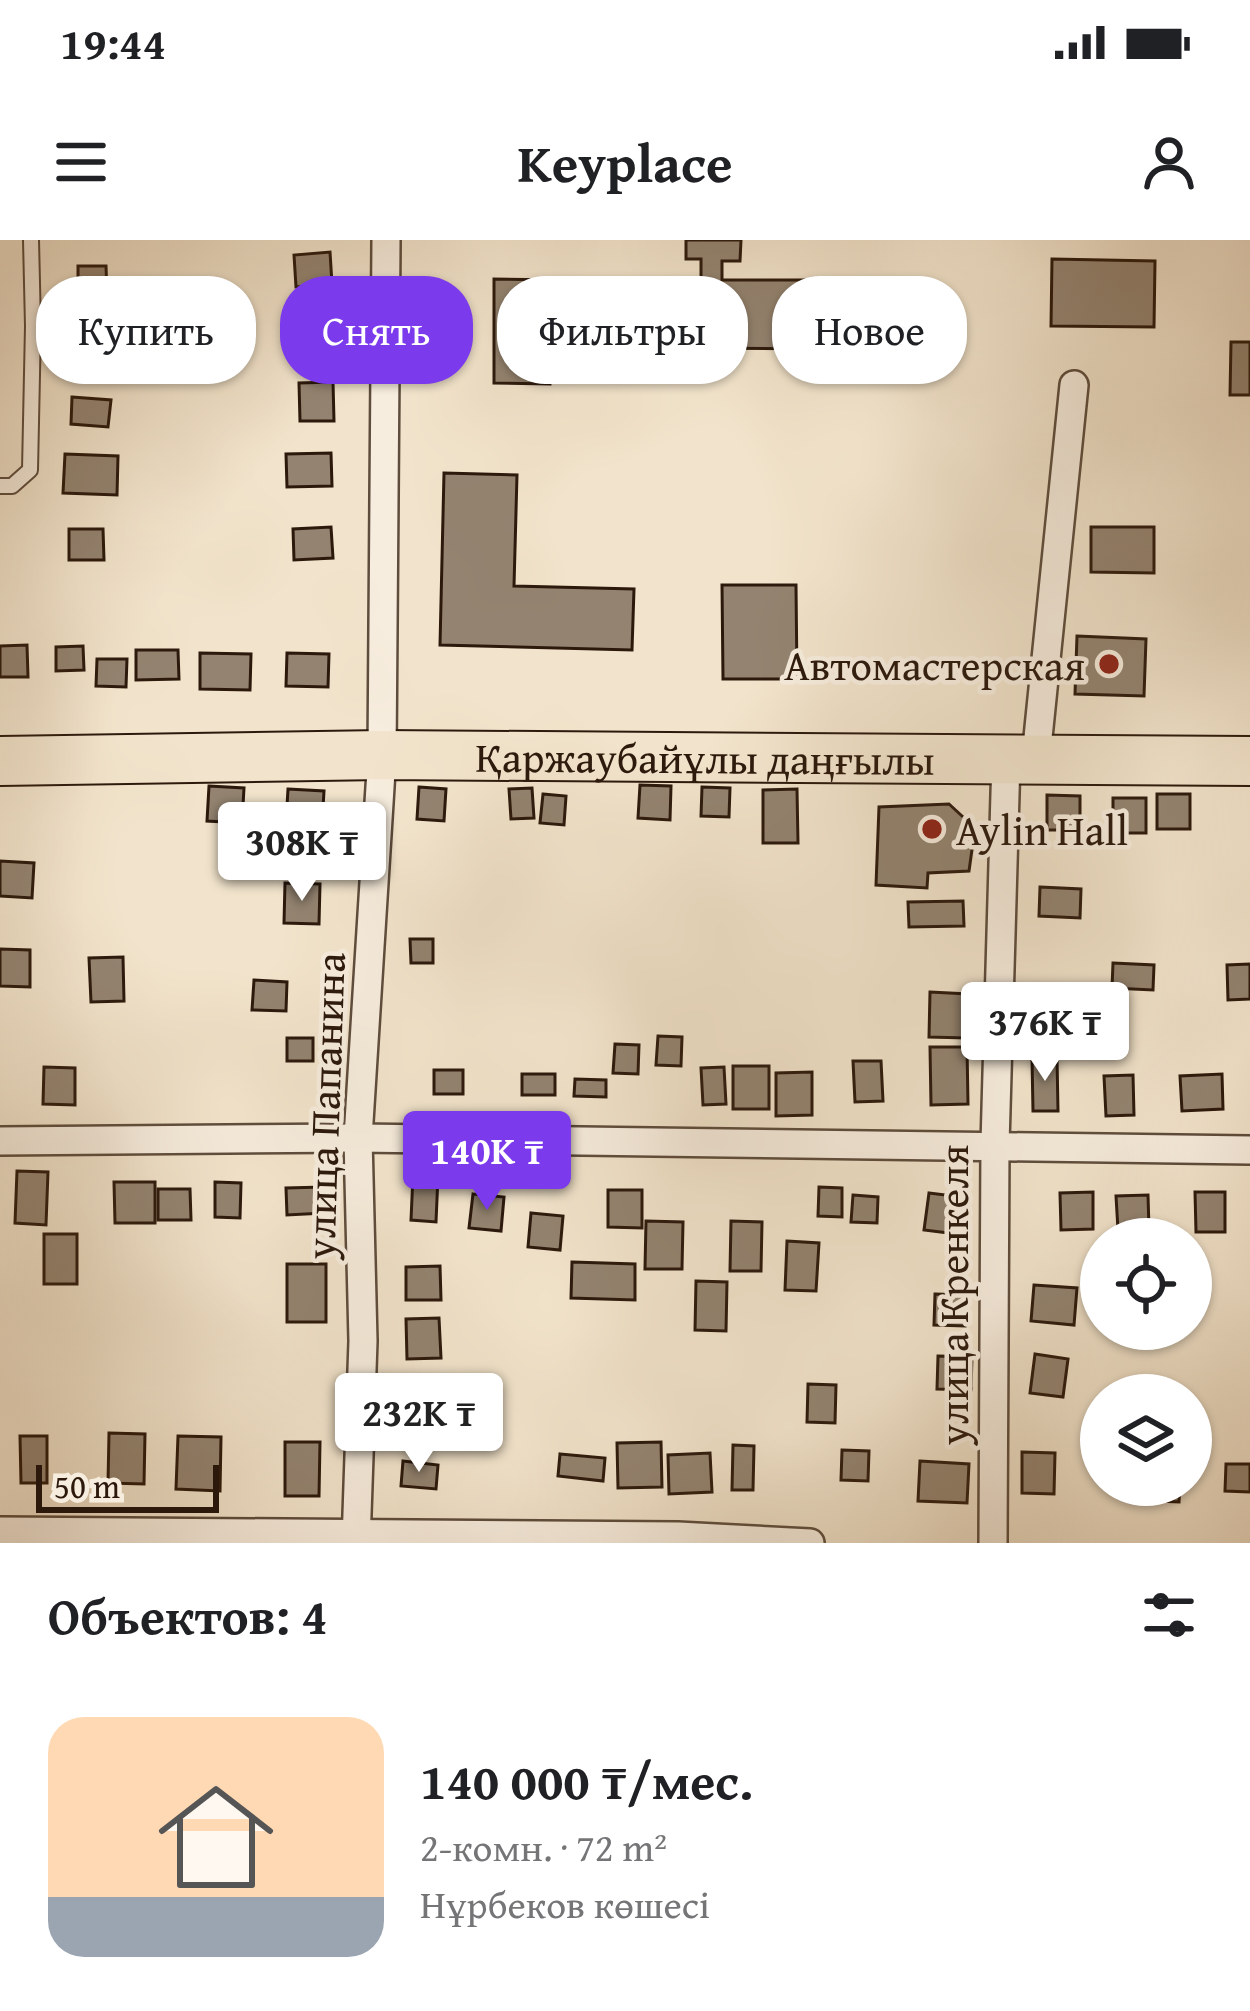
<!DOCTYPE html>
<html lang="ru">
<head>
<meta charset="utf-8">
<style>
	:root { --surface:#fff; --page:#f2f2f2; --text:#202124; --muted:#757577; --accent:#7c3aed }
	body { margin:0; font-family:"Gentium Book Plus",serif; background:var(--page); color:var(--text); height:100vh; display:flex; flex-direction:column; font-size:45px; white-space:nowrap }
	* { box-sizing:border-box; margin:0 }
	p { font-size:39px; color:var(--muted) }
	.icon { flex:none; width:66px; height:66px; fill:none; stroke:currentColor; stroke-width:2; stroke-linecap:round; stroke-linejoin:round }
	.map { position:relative; height:1303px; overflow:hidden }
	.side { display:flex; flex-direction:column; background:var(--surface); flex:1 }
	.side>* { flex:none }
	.banner { position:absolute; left:36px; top:36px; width:1179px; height:108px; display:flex; gap:24px }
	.tools { position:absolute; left:1080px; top:978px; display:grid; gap:24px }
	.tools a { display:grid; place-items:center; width:132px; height:132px; border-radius:50%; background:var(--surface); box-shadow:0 3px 9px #0004; font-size:60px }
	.scale { position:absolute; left:36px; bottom:30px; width:183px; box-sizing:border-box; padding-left:12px; border:6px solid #2c190c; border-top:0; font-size:33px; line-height:42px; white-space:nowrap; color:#2c190c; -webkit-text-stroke:9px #f7edde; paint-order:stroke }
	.price { position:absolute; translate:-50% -102px; padding:0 27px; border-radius:12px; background:#fff; color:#222; font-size:39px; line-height:78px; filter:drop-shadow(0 3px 6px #0008) }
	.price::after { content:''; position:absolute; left:50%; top:72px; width:36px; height:27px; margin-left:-18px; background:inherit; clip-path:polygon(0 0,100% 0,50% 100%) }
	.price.selected { background:var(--accent); color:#fff }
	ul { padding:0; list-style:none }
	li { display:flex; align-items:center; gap:36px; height:300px; padding:0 48px }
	li span { display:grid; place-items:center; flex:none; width:336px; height:240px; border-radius:36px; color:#555 }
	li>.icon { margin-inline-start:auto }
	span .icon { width:144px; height:144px; fill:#fffc; stroke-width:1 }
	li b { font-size:51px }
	h2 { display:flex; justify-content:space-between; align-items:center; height:144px; padding:0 48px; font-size:51px }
	.chip { padding:0 42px; border-radius:48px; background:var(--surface); box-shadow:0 3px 9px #0004; font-size:42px; line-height:108px }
	.chip.selected { background:var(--accent); color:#fff }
	.status { display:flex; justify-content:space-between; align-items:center; height:84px; padding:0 60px; background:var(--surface); direction:ltr }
	.status svg { height:33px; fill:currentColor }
	header { display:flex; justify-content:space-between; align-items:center; height:156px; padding:0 48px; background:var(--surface); font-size:54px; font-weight:800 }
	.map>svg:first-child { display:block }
	.building { fill:#938370; stroke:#2c190c; stroke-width:3 }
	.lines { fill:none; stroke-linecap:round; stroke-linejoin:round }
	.lane-casing { stroke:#5e4c3c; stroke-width:18 }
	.street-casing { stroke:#5e4c3c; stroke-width:32 }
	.highway-casing { stroke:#2c190c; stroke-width:52 }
	.lane { stroke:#f7edde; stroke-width:14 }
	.street { stroke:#f7edde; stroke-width:27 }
	.highway { stroke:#f2e4cc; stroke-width:48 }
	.poi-dot { fill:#8f2418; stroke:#f7edde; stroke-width:4.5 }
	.labels { text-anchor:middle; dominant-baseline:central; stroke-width:9; stroke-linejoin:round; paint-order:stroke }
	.poi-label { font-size:42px; fill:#2c190c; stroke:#f7edde; text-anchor:end }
	.street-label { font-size:42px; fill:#2c190c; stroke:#f7edde }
</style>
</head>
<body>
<div class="status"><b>19:44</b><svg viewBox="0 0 49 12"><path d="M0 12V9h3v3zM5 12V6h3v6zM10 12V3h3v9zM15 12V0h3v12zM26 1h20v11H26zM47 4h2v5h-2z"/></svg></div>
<header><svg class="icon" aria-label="menu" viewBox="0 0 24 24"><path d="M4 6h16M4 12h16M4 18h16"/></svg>Keyplace<svg class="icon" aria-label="person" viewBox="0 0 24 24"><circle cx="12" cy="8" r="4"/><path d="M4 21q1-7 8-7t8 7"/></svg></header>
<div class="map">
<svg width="1250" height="1303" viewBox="0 0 1250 1303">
	<rect width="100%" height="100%" fill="#f2e4cc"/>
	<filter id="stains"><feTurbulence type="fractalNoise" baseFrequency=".00167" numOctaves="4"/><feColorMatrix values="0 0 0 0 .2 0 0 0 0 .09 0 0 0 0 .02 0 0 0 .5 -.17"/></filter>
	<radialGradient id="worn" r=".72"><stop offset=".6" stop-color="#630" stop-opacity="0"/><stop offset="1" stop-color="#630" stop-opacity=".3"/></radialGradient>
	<!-- building -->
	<g class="building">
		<polygon points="686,0 741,0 740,21 722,21 722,40 827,40 827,109 551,107 550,144 494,143 494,39 701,42 701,19 686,19"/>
		<polygon points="330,12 332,44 296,47 294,15"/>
		<polygon points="1052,19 1155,21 1154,87 1051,86"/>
		<polygon points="78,26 106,26 107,55 78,55"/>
		<polygon points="331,79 334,107 291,110 289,83"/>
		<polygon points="70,91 102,92 101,128 69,127"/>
		<polygon points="1231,102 1250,102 1250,155 1230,155"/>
		<polygon points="333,142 334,181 300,181 299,143"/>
		<polygon points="72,157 111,160 108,187 71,184"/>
		<polygon points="331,213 332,246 287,247 286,214"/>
		<polygon points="65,214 118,216 117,255 63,253"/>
		<polygon points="444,233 517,235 514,346 634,349 632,410 440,405"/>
		<polygon points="331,287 333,318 294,320 293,289"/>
		<polygon points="1091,287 1154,287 1154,333 1091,332"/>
		<polygon points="69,289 103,289 104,320 69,320"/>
		<polygon points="722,345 796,345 797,439 723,439"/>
		<polygon points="1077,396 1146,399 1144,456 1075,454"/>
		<polygon points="27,405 28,437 0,437 0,406"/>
		<polygon points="83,406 84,430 56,431 56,407"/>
		<polygon points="136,410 178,410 179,439 136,440"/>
		<polygon points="200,413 251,414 250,450 200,449"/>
		<polygon points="287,413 329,414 328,447 286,446"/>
		<polygon points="97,419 127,419 126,447 96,446"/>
		<polygon points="640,545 671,546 670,580 638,578"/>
		<polygon points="209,546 244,548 242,583 207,581"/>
		<polygon points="419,547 446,549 444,581 417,579"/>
		<polygon points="702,547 730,548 729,577 701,576"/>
		<polygon points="532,548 534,578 511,579 509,549"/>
		<polygon points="288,549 324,551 322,585 286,583"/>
		<polygon points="797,549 798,603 763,603 763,550"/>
		<polygon points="543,554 566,556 564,585 540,583"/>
		<rect x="1157" y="554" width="33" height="35"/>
		<polygon points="1047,555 1080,556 1080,590 1047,590"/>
		<rect x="1113" y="558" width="33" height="35"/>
		<polygon points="949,564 975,588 969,631 928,633 927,648 876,645 879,567"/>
		<polygon points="0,621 34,623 32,658 0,656"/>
		<polygon points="285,643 320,644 319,684 284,683"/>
		<polygon points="1040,647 1081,649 1080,678 1039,676"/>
		<polygon points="963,661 964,686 909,687 908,662"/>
		<polygon points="410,699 433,699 433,723 411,723"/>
		<polygon points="0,709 30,710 30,747 0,746"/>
		<polygon points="123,717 124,761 91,762 89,718"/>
		<polygon points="1113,723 1154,725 1153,750 1112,748"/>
		<polygon points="1250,724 1250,759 1228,760 1227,725"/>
		<polygon points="254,740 287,742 286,771 252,770"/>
		<polygon points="930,752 968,754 966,798 929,797"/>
		<polygon points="1033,775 1068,778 1066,807 1031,804"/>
		<polygon points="658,796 682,797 681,826 656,825"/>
		<rect x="287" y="798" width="26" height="23"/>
		<polygon points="615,804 639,805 638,834 613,833"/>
		<polygon points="930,807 967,807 968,864 931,865"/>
		<polygon points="1032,818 1057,818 1058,871 1033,871"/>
		<polygon points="853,821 881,821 883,861 855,862"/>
		<rect x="733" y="826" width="36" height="43"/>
		<polygon points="44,827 75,828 75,865 43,864"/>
		<polygon points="724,827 726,864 703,865 701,828"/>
		<rect x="434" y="830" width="29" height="24"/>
		<polygon points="812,832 812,875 776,876 776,833"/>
		<rect x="522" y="834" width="33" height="21"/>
		<polygon points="1222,834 1223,869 1182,871 1180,836"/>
		<polygon points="1133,835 1134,875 1106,876 1104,836"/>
		<polygon points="575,839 606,840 606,857 574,856"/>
		<polygon points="17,931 48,932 46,985 15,983"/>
		<polygon points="413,935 438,936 436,982 411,980"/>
		<polygon points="114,942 155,942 155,983 115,983"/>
		<polygon points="215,942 241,943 240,978 215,977"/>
		<polygon points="323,947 324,973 287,975 286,948"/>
		<polygon points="819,947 842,948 842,977 818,976"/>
		<polygon points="158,949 190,949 191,980 158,980"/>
		<polygon points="608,950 642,950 642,988 608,987"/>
		<polygon points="1093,952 1093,989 1061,990 1060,953"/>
		<polygon points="1195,952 1225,952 1225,992 1196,992"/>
		<polygon points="929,953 962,957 957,994 924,990"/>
		<polygon points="473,954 504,957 501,991 469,988"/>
		<polygon points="853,955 878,957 877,983 851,982"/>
		<polygon points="1148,955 1149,989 1118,990 1116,956"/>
		<polygon points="531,973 563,976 560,1010 528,1007"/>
		<polygon points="646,981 683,982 682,1029 645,1029"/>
		<polygon points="731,981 762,982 761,1031 730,1031"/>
		<rect x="44" y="994" width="33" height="50"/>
		<polygon points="787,1001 819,1003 816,1051 785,1050"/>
		<polygon points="572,1022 635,1024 635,1060 571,1058"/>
		<rect x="287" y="1024" width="39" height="58"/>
		<polygon points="440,1026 441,1060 406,1060 406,1027"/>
		<polygon points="696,1041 727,1042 726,1091 695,1090"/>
		<polygon points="1034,1045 1077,1048 1074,1085 1031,1081"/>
		<polygon points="935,1054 966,1055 965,1086 934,1085"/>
		<polygon points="439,1078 441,1118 407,1119 406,1079"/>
		<polygon points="1035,1114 1068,1119 1063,1157 1030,1153"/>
		<polygon points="938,1116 972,1117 971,1150 937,1149"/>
		<polygon points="808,1144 836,1145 835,1183 807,1182"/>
		<polygon points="109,1193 145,1194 144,1244 108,1243"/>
		<polygon points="20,1196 47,1196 47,1243 21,1243"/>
		<polygon points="178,1196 221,1197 220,1251 176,1249"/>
		<polygon points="285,1202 320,1202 319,1256 285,1256"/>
		<polygon points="661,1202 662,1247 618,1248 617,1203"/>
		<polygon points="733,1205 754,1206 753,1250 732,1250"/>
		<polygon points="842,1210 869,1211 868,1241 841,1240"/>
		<polygon points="1022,1212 1055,1213 1054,1254 1022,1253"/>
		<polygon points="710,1213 712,1252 669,1254 668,1215"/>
		<polygon points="560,1214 605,1218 603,1241 558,1236"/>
		<polygon points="403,1221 438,1225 436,1249 401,1246"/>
		<polygon points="920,1221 969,1224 967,1263 918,1261"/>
		<polygon points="1226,1224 1250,1224 1250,1252 1225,1251"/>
		<polygon points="1131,1245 1180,1245 1179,1262 1130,1260"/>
	</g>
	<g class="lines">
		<!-- lane casing -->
		<g class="lane-casing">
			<polyline id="lane" points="0,246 12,246 30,230 33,86 31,0"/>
		</g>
		<!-- street casing -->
		<g class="street-casing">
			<g id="street">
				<polyline points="1036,517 1074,145"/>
				<polyline points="0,901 358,898 1250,910"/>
				<polyline points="0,1291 678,1296 810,1303"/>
				<polyline points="356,1303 363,1101 358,898 382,515 386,0"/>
				<polyline points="993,1303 995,904 1006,519"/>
			</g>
		</g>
		<!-- highway casing -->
		<g class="highway-casing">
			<g id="highway">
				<path id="s1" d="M0,521L382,515L1250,521"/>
			</g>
		</g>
		<!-- lane -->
		<use href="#lane" class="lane"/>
		<!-- street -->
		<use href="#street" class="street"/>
		<!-- highway -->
		<use href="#highway" class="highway"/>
	</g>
	<!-- markers -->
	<g class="poi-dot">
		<circle cx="1109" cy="424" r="12"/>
		<circle cx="932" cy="589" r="12"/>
	</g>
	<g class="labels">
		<!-- poi labels -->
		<g class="poi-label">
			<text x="1085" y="424">Автомастерская</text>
			<text x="956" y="589" text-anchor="start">Aylin Hall</text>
		</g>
		<!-- street labels -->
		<g class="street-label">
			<text stroke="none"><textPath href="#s1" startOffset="705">Қаржаубайұлы даңғылы</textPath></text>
			<text transform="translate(324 866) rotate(-88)">улица Папанина</text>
			<text transform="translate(952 1055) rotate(-90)">улица Кренкеля</text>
		</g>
	</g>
	<rect width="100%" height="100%" filter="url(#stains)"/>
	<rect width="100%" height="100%" fill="url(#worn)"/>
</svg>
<div class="tools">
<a><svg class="icon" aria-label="locate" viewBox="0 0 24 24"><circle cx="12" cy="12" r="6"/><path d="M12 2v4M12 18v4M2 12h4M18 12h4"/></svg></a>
<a><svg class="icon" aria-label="layers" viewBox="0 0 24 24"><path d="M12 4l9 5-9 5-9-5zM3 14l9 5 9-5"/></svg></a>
</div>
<div class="scale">50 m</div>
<b class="price" style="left:302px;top:664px">308K ₸</b>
<b class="price" style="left:1045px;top:844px">376K ₸</b>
<b class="price selected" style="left:487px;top:973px">140K ₸</b>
<b class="price" style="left:419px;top:1235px">232K ₸</b>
<div class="banner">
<a class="chip">Купить</a>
<a class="chip selected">Снять</a>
<a class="chip">Фильтры</a>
<a class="chip">Новое</a>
</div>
</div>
<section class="side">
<h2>Объектов: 4<svg class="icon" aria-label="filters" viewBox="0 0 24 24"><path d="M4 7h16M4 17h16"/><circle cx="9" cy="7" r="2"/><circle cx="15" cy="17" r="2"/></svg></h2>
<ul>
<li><span style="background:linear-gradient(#ffd9b3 75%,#9aa5b1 0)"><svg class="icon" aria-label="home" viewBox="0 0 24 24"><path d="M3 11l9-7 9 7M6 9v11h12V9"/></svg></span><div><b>140 000 ₸/мес.</b><p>2-комн. · 72 m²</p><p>Нұрбеков көшесі</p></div></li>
</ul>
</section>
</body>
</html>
